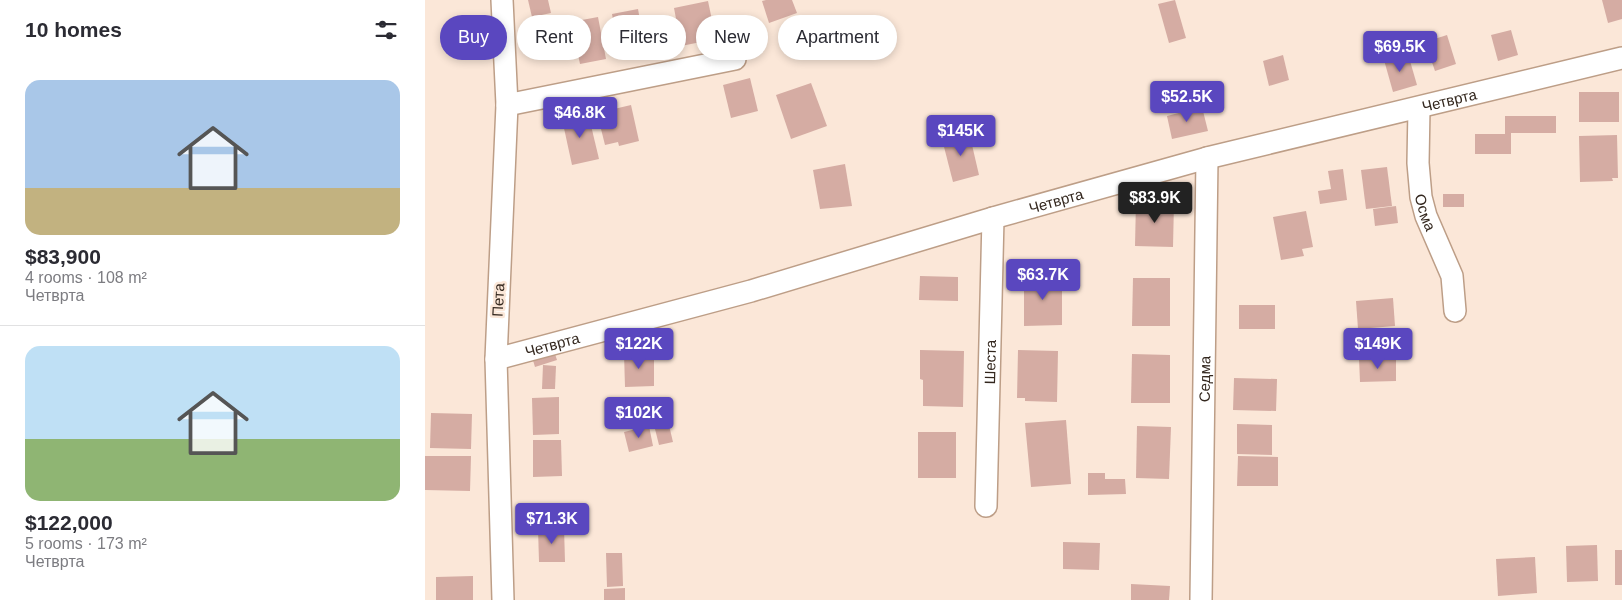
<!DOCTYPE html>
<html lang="en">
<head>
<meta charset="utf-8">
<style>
	:root { --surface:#fff; --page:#f7f7f7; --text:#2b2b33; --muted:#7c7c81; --line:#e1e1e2; --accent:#5a47bf }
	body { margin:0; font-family:Helvetica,sans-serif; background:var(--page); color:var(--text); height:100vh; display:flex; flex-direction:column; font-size:19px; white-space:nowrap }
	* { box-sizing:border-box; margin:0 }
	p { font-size:16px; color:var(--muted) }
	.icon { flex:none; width:28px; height:28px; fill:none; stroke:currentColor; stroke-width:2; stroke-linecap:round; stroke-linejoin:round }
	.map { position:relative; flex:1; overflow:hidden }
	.drawer { display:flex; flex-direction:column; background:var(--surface); width:425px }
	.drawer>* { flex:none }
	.guide { position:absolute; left:15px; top:15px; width:475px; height:45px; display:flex; gap:10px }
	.price { position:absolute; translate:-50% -42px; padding:0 11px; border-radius:5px; background:var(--accent); color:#fff; font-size:16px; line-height:32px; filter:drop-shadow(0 1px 2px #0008) }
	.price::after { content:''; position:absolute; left:50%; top:30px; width:15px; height:11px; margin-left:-8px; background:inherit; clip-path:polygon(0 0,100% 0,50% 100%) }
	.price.current { background:#222; color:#fff }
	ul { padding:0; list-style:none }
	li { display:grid; align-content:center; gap:10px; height:265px; padding:0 25px }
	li+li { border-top:1px solid var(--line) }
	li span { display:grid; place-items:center; height:155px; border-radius:15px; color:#555 }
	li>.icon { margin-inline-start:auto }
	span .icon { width:90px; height:90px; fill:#fffc; stroke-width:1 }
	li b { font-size:21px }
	h2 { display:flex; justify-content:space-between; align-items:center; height:60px; padding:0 25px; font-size:21px }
	.tag { padding:0 18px; border-radius:22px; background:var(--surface); box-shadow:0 2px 8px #0003; font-size:18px; line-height:45px }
	.tag.current { background:var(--accent); color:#fff }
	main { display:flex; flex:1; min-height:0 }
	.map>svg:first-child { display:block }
	.building { fill:#d5aca3 }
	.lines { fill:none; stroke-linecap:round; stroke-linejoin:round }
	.minor-casing { stroke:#bd9e87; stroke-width:24 }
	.minor { stroke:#fff; stroke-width:21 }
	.labels { text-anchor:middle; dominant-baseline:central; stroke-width:5; stroke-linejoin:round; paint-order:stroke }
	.street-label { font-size:15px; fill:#33271e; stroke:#fbe7d8 }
</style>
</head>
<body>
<main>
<section class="drawer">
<h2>10 homes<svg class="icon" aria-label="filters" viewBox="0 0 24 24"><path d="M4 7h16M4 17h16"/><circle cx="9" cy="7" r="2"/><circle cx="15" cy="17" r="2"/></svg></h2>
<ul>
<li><span style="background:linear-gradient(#a9c7e8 70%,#c2b280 0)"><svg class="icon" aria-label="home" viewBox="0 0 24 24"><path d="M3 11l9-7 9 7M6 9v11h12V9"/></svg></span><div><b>$83,900</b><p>4 rooms · 108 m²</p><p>Четврта</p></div></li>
<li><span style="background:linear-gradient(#bfe0f5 60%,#8fb573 0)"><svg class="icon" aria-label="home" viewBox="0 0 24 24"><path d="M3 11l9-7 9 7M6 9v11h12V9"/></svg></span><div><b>$122,000</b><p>5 rooms · 173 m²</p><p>Четврта</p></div></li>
</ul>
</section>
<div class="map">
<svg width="1197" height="600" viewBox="0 0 1197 600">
	<rect width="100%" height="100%" fill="#fbe7d8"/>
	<!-- building -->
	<g class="building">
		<polygon points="103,0 123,0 126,13 107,17"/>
		<polygon points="341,0 367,0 372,13 344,23 337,1"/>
		<polygon points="750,0 761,38 744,43 733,4"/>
		<polygon points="1177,0 1197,0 1197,19 1183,23"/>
		<polygon points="283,1 291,39 256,46 249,8"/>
		<polygon points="213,9 220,48 194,53 187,14"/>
		<polygon points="173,17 181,59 155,64 146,22"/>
		<polygon points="1086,30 1093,55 1073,61 1066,35"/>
		<polygon points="1022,35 1031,64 1010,71 1000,42"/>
		<polygon points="983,54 992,85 968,92 959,60"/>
		<polygon points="858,55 864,80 844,86 838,61"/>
		<polygon points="325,78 333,111 306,118 298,85"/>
		<polygon points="386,83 402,126 366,139 351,95"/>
		<rect x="1154" y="92" width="40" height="30"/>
		<polygon points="206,105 214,141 194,146 193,142 180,145 172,113"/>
		<polygon points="777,107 783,131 747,139 742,116"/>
		<polygon points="163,113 174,159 147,165 137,119"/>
		<polygon points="1080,116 1131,116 1131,133 1086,133 1086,154 1050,154 1050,134 1080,134"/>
		<polygon points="544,132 554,175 528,182 517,139"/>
		<polygon points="1192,135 1193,178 1187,178 1188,181 1155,182 1154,136"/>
		<polygon points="420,164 427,206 395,209 388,170"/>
		<polygon points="962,167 967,206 941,209 936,170"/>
		<polygon points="918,169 922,200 895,204 893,191 906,189 903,171"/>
		<rect x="1018" y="194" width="21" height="13"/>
		<polygon points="711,201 749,202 748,247 710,246"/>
		<polygon points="971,206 973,223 950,226 948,209"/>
		<polygon points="881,211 888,247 877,249 879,256 856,260 848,217"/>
		<polygon points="495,276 533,277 533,301 494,300"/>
		<polygon points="599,276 637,276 637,325 599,326"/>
		<polygon points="708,278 745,278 745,326 707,326"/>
		<polygon points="968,298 970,326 933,329 931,301"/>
		<rect x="814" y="305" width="36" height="24"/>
		<polygon points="495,350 539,351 538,407 498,406 498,380 495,379"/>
		<polygon points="593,350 633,351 632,402 600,401 600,398 592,398"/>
		<polygon points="129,351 132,360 110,367 107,357"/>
		<polygon points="199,353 229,353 229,386 200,387"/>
		<polygon points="707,354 745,355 745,403 706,403"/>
		<polygon points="934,358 971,358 971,381 935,382"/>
		<polygon points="118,365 131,366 130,389 117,389"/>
		<polygon points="809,378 852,379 851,411 808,410"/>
		<polygon points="134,397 134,434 108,435 107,398"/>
		<polygon points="6,413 47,414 46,449 5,448"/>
		<polygon points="242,417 248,442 234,445 228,421"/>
		<polygon points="641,420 646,484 606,487 600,423"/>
		<polygon points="812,424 847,425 847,455 812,454"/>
		<polygon points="224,426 228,446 204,452 199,432"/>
		<polygon points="712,426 746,427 744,479 711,478"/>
		<rect x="493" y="432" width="38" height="46"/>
		<polygon points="108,440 136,440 137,476 108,477"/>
		<polygon points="0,456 46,456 45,491 0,490"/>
		<polygon points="813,456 853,457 853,486 812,486"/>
		<polygon points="663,473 680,473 680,479 700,479 701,494 663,495"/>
		<polygon points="139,527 140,562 114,562 113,528"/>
		<polygon points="638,542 675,543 674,570 638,569"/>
		<polygon points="1172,545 1173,581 1142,582 1141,546"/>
		<rect x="1190" y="550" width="7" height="35"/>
		<polygon points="181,553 197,553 198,586 182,587"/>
		<polygon points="1110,557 1112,593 1073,596 1071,559"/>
		<polygon points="48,576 48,600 11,600 11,577"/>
		<polygon points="706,584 745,586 744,600 706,600"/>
		<polygon points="200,588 200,600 179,600 179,589"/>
	</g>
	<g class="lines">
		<!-- minor casing -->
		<g class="minor-casing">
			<g id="minor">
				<polyline points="77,0 82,105 71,359 78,600"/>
				<polyline points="82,105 310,59"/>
				<path id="s1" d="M994,108L993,163L996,197L1001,216L1027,276L1030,311"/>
				<path id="s2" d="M71,359L326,291L568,218L782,158L1197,58"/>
				<path id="s3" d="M561,506L568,218"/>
				<path id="s4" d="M776,600L782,158"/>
			</g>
		</g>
		<!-- minor -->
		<use href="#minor" class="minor"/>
	</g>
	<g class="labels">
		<!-- street labels -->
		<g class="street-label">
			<text stroke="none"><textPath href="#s2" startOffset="988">Четврта</textPath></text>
			<text stroke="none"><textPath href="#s2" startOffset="582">Четврта</textPath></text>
			<text stroke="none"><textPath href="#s1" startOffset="105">Осма</textPath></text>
			<text transform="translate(73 300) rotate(-87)">Пета</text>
			<text stroke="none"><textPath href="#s2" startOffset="58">Четврта</textPath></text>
			<text stroke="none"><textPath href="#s3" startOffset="144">Шеста</textPath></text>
			<text stroke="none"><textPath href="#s4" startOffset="221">Седма</textPath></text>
		</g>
	</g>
</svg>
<b class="price" style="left:975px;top:73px">$69.5K</b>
<b class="price" style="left:762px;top:123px">$52.5K</b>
<b class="price" style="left:155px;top:139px">$46.8K</b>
<b class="price" style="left:536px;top:157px">$145K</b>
<b class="price current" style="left:730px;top:224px">$83.9K</b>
<b class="price" style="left:618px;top:301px">$63.7K</b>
<b class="price" style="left:214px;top:370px">$122K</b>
<b class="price" style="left:953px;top:370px">$149K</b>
<b class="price" style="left:214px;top:439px">$102K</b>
<b class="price" style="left:127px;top:545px">$71.3K</b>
<div class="guide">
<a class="tag current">Buy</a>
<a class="tag">Rent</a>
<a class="tag">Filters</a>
<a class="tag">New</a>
<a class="tag">Apartment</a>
</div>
</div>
</main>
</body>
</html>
